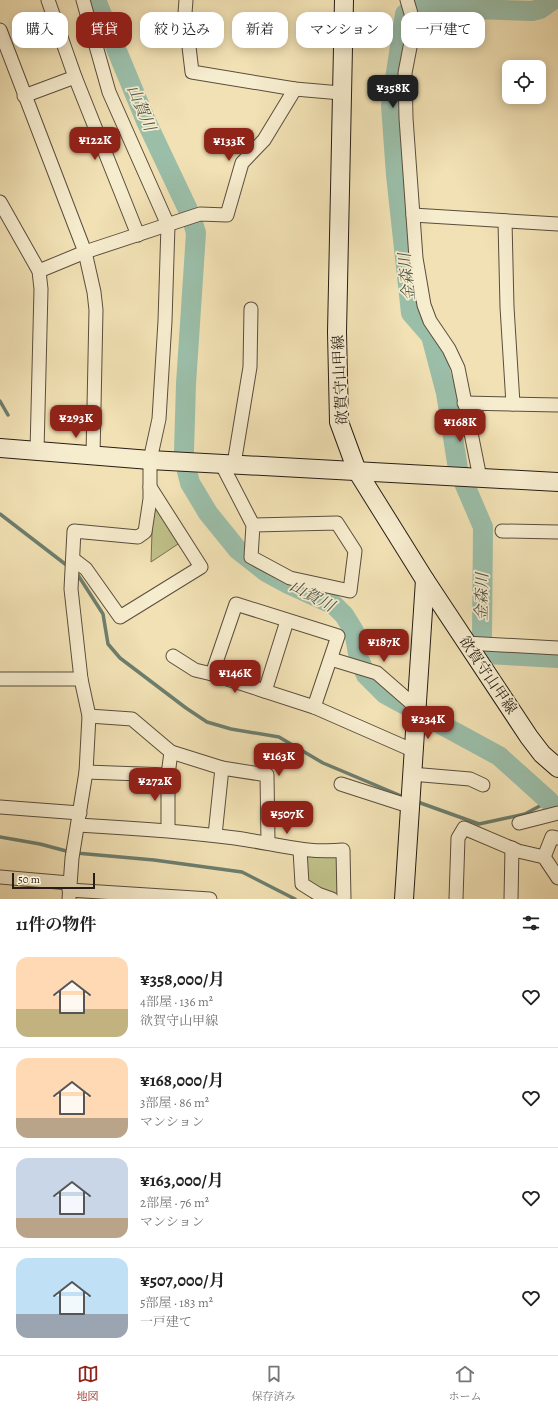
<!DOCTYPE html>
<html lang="ja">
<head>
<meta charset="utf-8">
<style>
	:root { --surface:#fff; --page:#f6f6f6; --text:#222; --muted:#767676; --line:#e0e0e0; --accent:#8f2418 }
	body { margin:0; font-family:Alegreya,"Noto Serif JP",serif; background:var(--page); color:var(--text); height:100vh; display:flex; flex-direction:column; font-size:15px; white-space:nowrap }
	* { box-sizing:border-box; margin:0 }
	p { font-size:13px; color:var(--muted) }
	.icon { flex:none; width:22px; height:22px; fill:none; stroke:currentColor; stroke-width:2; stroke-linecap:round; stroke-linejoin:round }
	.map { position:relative; height:899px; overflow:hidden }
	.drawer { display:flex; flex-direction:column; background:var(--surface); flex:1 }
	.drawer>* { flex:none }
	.banner { position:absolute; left:12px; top:12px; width:534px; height:36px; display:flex; gap:8px }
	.tools { position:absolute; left:502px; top:60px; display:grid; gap:8px }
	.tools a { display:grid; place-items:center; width:44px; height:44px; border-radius:8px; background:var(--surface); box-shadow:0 2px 10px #0003; font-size:20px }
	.scale { position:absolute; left:12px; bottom:10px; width:83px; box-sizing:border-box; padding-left:4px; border:2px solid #271d15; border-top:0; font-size:11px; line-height:14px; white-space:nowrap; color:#271d15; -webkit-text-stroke:3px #f6ecce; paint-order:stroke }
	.price { position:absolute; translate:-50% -34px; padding:0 9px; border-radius:8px; background:var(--accent); color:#fff; font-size:13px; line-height:26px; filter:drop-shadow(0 1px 2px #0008) }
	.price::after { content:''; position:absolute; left:50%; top:24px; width:12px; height:9px; margin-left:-6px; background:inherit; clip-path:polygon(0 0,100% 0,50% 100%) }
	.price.current { background:#222; color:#fff }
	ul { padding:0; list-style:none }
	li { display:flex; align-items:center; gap:12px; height:100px; padding:0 16px }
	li+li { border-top:1px solid var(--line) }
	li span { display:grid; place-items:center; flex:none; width:112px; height:80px; border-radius:12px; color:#555 }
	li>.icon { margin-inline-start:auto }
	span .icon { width:48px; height:48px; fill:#fffc; stroke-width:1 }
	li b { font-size:17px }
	h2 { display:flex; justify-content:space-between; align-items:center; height:48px; padding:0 16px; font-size:17px }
	.pill { padding:0 14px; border-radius:12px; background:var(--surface); box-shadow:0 2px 10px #0003; font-size:14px; line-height:36px }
	.pill.current { background:var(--accent); color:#fff }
	.dock { display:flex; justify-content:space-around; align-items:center; height:56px; border-top:1px solid var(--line); background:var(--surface); font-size:11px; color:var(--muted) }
	.dock a { display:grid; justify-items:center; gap:2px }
	.dock .current { color:var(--accent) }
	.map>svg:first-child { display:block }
	.green { fill:#c0c189; stroke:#746f4f }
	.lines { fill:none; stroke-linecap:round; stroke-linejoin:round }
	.stream { stroke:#6d7e6e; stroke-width:3.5 }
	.river { stroke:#9bbea9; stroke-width:20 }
	.street-casing { stroke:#5a4e3d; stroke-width:15 }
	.secondary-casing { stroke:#271d15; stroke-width:20 }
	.street { stroke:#f6ecce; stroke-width:13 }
	.secondary { stroke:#f6ecce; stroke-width:18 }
	.labels { text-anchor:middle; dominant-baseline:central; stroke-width:3.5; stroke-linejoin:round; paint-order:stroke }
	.street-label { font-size:15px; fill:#271d15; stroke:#f6ecce }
	.water-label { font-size:16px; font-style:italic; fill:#505549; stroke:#f6ecce }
</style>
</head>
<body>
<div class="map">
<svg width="558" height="899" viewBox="0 0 558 899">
	<rect width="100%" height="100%" fill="#f1e1b4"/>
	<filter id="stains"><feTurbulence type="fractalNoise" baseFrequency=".005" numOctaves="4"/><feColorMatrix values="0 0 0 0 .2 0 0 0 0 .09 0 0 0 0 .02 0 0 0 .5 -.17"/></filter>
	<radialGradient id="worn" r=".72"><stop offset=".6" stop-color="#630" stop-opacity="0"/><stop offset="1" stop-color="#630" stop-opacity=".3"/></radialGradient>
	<!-- green -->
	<g class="green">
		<polygon points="153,503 181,542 151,562"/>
		<polygon points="303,852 341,852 342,897 305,883"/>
	</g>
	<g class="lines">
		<!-- stream -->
		<g class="stream">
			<polyline points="0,401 8,415"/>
			<polyline points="0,514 69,567"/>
			<polyline points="76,572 103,614 108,644 120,658 186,708 207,722 231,729 279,737 323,763 406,798"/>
			<polyline points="415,801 479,824 525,814 549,801 558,801"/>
			<polyline points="0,837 40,844 70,852"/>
			<polyline points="76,853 154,860 242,872 295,899"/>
		</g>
		<!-- river -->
		<g class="river">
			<polyline points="96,0 146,121 190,214"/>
			<polyline points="553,0 540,9 532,11 416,7 405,14 391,105 396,175 411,313 431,336 446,393 458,469 483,527 482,637 486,654 558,658"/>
			<polyline points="184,451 186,384 196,233 194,226"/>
			<polyline points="187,471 190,483 208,513 238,550 266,572 288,584 334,605 344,615 354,631 359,659 366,675 385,694 499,756 549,801"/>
		</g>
		<!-- street casing -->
		<g class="street-casing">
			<g id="street">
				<polyline points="48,0 75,77 138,235"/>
				<polyline points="186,0 185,13 192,72 295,89 341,93"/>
				<polyline points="407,0 412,17 411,42 405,73 406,118 416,258 424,305 430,321 449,349 458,368 480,478"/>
				<polyline points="0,30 85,252 94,292 96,310 93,455"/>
				<polyline points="24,96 75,77"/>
				<polyline points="0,202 39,271 41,289 37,451"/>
				<polyline points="413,215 558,224"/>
				<polyline points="505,221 507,307 513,404"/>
				<polyline points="39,271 85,252 200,214 227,215 242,163 264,140 295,89"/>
				<polyline points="464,403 558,405"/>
				<polyline points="221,463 253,525 251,557 290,578 350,591 355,551 337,523 253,525"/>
				<polyline points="234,464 250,367 251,309"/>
				<polyline points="502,531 558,532"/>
				<polyline points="73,559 86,569 120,617 201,567 150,487"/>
				<polyline points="466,643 558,648"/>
				<polyline points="173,656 195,670 212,674 314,707 412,750"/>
				<polyline points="331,659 377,673 416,707"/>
				<polyline points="212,674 236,604 338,636 314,707"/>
				<polyline points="0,679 81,679"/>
				<polyline points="265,691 287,621"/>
				<polyline points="89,716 132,719 171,752 222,768 267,775 268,842"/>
				<polyline points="86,772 168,775"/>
				<polyline points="411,774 470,779 483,785"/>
				<polyline points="341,784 409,806"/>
				<polyline points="0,807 80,813"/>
				<polyline points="519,823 558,813"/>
				<path d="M78,825C132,828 182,831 235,838C273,843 305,854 343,850L344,899"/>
				<polyline points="168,829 168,775 171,752"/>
				<polyline points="215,835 222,768"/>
				<polyline points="300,850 302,884 318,894 332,899"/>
				<polyline points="544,857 552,837 558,838"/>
				<polyline points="0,877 69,883"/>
				<polyline points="69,890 210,899"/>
				<polyline points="69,899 72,858 86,772 89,716 81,679 71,589 74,531 138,537 145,532 150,499 150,460 159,419 165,321 168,225 109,92 83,0"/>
				<polyline points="456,899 458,838 464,828 518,851 544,857 558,878"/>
				<polyline points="511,899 512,848"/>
			</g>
		</g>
		<!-- secondary casing -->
		<g class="secondary-casing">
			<g id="secondary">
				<polyline points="344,0 337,332 339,422 357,471 425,580 529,737 542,754 558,768"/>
				<polyline points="0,448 150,460 558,482"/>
				<polyline points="404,899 425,580"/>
			</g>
		</g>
		<!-- street -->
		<use href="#street" class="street"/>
		<!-- secondary -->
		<use href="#secondary" class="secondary"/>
	</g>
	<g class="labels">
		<!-- street labels -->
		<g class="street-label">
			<text transform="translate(340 380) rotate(-93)">欲賀守山甲線</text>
			<text transform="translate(488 675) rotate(56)">欲賀守山甲線</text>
		</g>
		<!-- water labels -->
		<g class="water-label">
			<text transform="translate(141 108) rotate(67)">山賀川</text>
			<text transform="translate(407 277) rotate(-96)">金森川</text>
			<text transform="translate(312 596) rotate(29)">山賀川</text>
			<text transform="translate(482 597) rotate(-89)">金森川</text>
		</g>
	</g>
	<rect width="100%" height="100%" filter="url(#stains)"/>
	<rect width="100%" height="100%" fill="url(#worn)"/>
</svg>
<div class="tools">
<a><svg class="icon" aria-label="locate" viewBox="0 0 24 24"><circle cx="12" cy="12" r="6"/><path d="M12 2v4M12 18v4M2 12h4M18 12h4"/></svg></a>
</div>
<div class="scale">50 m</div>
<b class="price current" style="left:393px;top:109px">¥358K</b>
<b class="price" style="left:95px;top:161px">¥122K</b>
<b class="price" style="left:229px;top:162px">¥133K</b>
<b class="price" style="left:76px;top:439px">¥293K</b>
<b class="price" style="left:460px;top:443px">¥168K</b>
<b class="price" style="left:384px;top:663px">¥187K</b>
<b class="price" style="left:235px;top:694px">¥146K</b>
<b class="price" style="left:428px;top:740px">¥234K</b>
<b class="price" style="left:279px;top:777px">¥163K</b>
<b class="price" style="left:155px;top:802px">¥272K</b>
<b class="price" style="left:287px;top:835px">¥507K</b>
<div class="banner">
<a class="pill">購入</a>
<a class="pill current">賃貸</a>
<a class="pill">絞り込み</a>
<a class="pill">新着</a>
<a class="pill">マンション</a>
<a class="pill">一戸建て</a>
</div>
</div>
<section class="drawer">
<h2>11件の物件<svg class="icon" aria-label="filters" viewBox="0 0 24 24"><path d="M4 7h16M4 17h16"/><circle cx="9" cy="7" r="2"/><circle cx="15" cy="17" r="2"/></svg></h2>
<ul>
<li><span style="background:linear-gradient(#ffd9b3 65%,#c2b280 0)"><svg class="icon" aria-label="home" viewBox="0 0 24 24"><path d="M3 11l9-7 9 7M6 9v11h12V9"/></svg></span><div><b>¥358,000/月</b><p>4部屋 · 136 m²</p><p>欲賀守山甲線</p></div><svg class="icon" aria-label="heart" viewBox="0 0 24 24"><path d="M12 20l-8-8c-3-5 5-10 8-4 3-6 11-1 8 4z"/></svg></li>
<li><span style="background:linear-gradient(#ffd9b3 75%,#b9a48a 0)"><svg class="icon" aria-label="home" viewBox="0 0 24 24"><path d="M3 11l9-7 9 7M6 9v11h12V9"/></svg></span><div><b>¥168,000/月</b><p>3部屋 · 86 m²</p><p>マンション</p></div><svg class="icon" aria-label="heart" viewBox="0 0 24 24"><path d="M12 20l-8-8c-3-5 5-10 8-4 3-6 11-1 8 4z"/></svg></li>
<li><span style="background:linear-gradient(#c9d6e8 75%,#b9a48a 0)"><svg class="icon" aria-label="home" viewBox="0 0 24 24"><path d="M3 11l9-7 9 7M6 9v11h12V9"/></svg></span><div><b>¥163,000/月</b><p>2部屋 · 76 m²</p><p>マンション</p></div><svg class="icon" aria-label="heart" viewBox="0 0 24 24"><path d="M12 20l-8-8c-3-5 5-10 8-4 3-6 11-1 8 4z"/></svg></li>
<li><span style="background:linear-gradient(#bfe0f5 70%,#9aa5b1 0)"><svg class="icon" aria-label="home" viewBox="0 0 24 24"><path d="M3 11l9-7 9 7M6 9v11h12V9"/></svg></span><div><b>¥507,000/月</b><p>5部屋 · 183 m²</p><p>一戸建て</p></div><svg class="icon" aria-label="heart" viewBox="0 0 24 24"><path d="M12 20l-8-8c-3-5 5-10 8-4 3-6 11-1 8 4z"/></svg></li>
</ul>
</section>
<nav class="dock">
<a class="current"><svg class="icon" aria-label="map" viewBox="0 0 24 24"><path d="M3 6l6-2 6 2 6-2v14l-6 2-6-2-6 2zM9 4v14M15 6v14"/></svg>地図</a>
<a><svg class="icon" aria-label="saved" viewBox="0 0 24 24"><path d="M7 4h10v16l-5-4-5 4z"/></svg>保存済み</a>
<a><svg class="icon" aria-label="home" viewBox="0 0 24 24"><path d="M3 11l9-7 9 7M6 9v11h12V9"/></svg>ホーム</a>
</nav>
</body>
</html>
